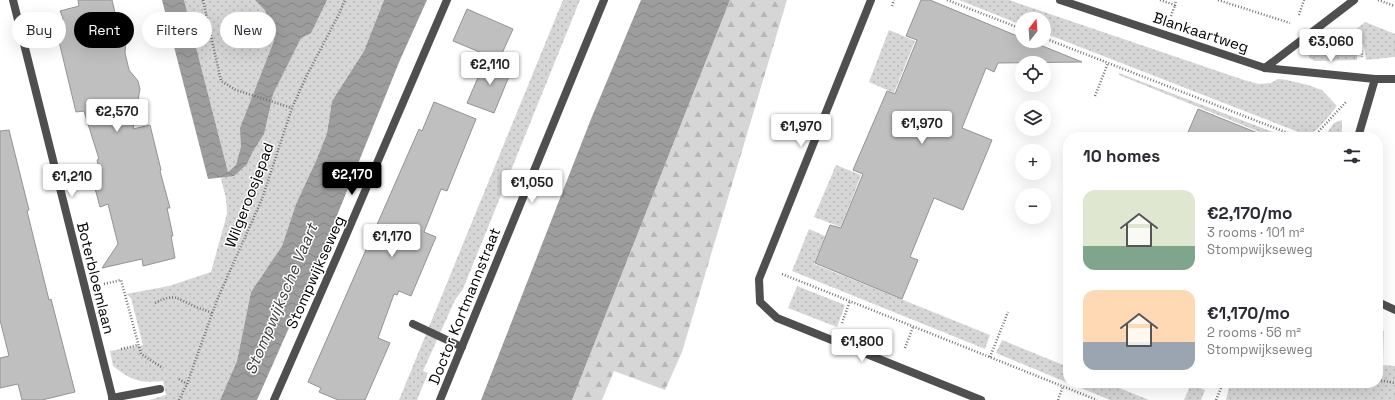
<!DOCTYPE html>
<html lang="en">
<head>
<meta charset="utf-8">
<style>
	:root { --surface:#fff; --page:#f2f2f3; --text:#2b2b33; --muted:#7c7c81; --accent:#000 }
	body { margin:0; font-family:"Space Grotesk",sans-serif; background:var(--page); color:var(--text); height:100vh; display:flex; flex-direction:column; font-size:15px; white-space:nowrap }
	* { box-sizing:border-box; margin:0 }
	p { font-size:13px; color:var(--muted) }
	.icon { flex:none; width:22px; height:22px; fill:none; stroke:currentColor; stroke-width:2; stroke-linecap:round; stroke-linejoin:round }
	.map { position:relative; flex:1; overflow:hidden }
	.drawer { position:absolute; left:1063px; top:132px; width:320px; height:256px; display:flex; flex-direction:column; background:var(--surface); border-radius:16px; box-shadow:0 4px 16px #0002 }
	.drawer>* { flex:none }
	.top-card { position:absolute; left:12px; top:12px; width:380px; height:36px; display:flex; gap:8px }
	.needle { width:26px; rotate:17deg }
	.fabs { position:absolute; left:1015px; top:12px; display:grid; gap:8px }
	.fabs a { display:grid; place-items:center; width:36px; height:36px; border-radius:50%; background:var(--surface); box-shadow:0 4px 16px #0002; font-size:20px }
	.price { position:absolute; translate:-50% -34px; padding:0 9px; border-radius:4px; background:#fff; color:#222; font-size:13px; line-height:26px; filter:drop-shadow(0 1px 2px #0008) }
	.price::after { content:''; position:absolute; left:50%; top:24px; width:12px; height:9px; margin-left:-6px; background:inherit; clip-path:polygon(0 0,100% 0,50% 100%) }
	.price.current { background:var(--accent); color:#fff }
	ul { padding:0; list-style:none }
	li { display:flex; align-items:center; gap:12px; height:100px; padding:0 20px }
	li span { display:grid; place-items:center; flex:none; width:112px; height:80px; border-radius:12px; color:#555 }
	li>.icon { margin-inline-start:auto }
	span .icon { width:48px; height:48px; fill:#fffc; stroke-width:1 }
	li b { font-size:17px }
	h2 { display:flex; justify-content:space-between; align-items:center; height:48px; padding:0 20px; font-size:17px }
	.chip { padding:0 14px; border-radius:18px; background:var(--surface); box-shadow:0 4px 16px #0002; font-size:14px; line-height:36px }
	.chip.current { background:var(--accent); color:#fff }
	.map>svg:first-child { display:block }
	.grass { fill:url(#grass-dots) }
	.forest { fill:url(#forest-firs) }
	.water { fill:url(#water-waves) }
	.building { fill:#bfbfbf; stroke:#939393 }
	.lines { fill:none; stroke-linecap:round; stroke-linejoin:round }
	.path { stroke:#717171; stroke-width:2.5; stroke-dasharray:1 2; stroke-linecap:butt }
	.service { stroke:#4f4f4f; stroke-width:8 }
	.minor { stroke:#4f4f4f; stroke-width:8 }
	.labels { text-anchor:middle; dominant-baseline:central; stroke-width:3; stroke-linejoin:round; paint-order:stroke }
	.street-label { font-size:15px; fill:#000; stroke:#fff }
	.water-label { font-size:16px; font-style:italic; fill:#3e3e3e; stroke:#fff }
</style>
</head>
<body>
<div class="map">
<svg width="1395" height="400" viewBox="0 0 1395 400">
	<defs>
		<pattern id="grass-dots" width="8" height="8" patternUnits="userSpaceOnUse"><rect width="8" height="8" fill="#d6d6d6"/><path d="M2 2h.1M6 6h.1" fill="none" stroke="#b6b6b6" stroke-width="1.8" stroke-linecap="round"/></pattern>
		<pattern id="forest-firs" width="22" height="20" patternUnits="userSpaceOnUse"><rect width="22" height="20" fill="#d6d6d6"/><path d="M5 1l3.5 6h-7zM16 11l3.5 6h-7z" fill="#b6b6b6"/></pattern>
		<pattern id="water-waves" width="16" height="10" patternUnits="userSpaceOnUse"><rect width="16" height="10" fill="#9d9d9d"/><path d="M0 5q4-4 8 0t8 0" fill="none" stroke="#858585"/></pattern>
	</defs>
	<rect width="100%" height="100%" fill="#fff"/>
	<!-- grass -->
	<g class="grass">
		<path d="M184,0H384L364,51L332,101L327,133L316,161L296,204L282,246L251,292L237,361L220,400H149L166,395L163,381C139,383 132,381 113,366L110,351L143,345L131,298L126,294L169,286L211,272L227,214L226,198L221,179L228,172Z"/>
		<polygon points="563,0 580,0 463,289 455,300 423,371 428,373 417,400 399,400"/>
		<path d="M959,0H1009L1244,80L1259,84L1271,83L1278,79L1287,80L1308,85L1322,90L1337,106C1330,114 1316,135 1306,135L1044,33V19H1022V25Z"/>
		<path d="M1365,22L1395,34V57L1366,60C1365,45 1363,40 1349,35Z"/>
		<polygon points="889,30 915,41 894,93 869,82"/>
		<path d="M1329,35C1336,45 1345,42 1356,44L1357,50V60L1315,61L1309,58V54Z"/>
		<polygon points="1119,73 1286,137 1272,137 1119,75"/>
		<polygon points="1342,120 1342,137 1324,137 1334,123"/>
		<polygon points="836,165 861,175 841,227 814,217"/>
		<polygon points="809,229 825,236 814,264 990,335 985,349 792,271"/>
		<polygon points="797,286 845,305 837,327 788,308"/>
		<polygon points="1378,329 1384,331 1383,365 1395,366 1395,400 1226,400 1230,383 1378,383"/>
		<polygon points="1002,340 1068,367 1068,383 996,353"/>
		<polygon points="1069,383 1107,383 1149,400 1110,400"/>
		<polygon points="1191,384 1205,390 1201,400 1184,400"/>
	</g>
	<!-- forest -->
	<polygon class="forest" points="730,0 787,0 682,352 665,390 614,371 602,400 572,400"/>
	<!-- water -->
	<g class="water">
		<polygon points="162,0 184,0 228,172 236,165 241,147 240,128 274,41 265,10 255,0 327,0 311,33 301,38 273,94 264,134 253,151 247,164 234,176 208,179"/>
		<polygon points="384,0 427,0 400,60 319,260 257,400 220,400 237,361 251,292 282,246 296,204 316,161 327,133 332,101 364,51"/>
		<polygon points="641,0 730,0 572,400 481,400 591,119"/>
	</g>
	<!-- building -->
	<g class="building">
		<polygon points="78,0 112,0 116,17 125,30 126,37 125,53 129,70 138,81 140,89 133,129 150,125 161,170 160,171 170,208 167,208 173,236 171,236 175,258 143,266 142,259 102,268 118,244 108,204 100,207 92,177 99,168 97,160 99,159 84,111 76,112 56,29 63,18 60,11 79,6"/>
		<polygon points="921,0 930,0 1022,38 1022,41 1030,41 1082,62 998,63 994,72 986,68 962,128 992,140 963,210 934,198 910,257 918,260 902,299 815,263 830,225 841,228 863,174 853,170 887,91 895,94 917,40 906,36"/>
		<polygon points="467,9 513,29 499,60 453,41"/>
		<polygon points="486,59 512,69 494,113 467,103"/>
		<polygon points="434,102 476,119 447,191 441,189 424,232 436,237 411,296 399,291 397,295 394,294 378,338 390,343 365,400 338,400 319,392 321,388 308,382 419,129 422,131"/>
		<polygon points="1198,109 1265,136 1265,137 1186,137"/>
		<polygon points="9,130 29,210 27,211 49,300 51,299 75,392 42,400 22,400 18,384 0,388 0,358 9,356 0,320 0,131"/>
	</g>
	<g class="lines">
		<!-- path -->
		<g class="path">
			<polyline points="203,0 221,81 236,90 292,108"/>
			<polyline points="947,0 1022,29"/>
			<polyline points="1160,0 1175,5 1176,0"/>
			<polyline points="1218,0 1290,23"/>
			<polyline points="1378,0 1395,6"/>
			<polyline points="892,6 894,0"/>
			<polyline points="1299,15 1304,0"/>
			<polyline points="1171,16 1175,5"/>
			<polyline points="1044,38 1298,137"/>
			<path d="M1338,38C1351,44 1361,32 1362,57"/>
			<polyline points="1095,96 1108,63"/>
			<polyline points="1316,137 1318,132 1346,102"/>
			<polyline points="782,274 1097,400"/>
			<polyline points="104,284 121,280 141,354 163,368"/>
			<path d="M155,303C175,293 176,298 194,306C200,309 206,310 212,313"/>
			<polyline points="842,323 850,301"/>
			<polyline points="905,348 913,327"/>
			<polyline points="121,349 138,345"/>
			<polyline points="990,357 1008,312"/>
			<polyline points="179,379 187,384"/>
			<polyline points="1378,380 1395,383"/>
			<polyline points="179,400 187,384 217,300 262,199 292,108 306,77 339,14 345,0"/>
			<polyline points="1058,400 1063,386"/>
			<polyline points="1216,400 1223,383"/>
		</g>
		<!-- service -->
		<g class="service">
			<polyline points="413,324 462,347"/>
			<polyline points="112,398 160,389"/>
		</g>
		<!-- minor -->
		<g class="minor">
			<polyline points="13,0 113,400"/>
			<polyline points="871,0 759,279 760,302 777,318 981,400"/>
			<polyline points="1060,0 1265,68 1375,79 1395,79"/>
			<polyline points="1265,68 1354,0"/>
			<polyline points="1358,137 1375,79"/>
			<polyline points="1378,302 1395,310"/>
			<polyline points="274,400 338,254 447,0"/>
			<polyline points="440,400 604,0"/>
		</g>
	</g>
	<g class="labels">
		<!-- street labels -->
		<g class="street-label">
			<text transform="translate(1201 32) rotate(18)">Blankaartweg</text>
			<text transform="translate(249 195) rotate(-69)">Wilgeroosjepad</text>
			<text transform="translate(315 272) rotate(-66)">Stompwijkseweg</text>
			<text transform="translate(96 278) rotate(76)">Boterbloemlaan</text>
			<text transform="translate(464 306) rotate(-68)">Doctor Kortmannstraat</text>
		</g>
		<!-- water labels -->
		<g class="water-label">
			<text transform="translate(281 299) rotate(-67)">Stompwijksche Vaart</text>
		</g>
	</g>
</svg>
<div class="fabs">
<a><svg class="needle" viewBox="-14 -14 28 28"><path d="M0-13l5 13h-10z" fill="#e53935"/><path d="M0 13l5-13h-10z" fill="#7c7c81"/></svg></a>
<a><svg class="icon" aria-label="locate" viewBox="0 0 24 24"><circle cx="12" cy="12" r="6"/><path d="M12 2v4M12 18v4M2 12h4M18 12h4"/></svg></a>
<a><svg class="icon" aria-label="layers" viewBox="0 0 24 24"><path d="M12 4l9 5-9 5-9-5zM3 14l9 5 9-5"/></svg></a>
<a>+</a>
<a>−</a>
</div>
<b class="price" style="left:1331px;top:63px">€3,060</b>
<b class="price" style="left:490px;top:86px">€2,110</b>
<b class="price" style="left:117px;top:133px">€2,570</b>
<b class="price" style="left:922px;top:145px">€1,970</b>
<b class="price" style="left:801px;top:148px">€1,970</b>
<b class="price current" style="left:352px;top:196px">€2,170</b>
<b class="price" style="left:72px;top:198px">€1,210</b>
<b class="price" style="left:532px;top:204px">€1,050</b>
<b class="price" style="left:392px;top:258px">€1,170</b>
<b class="price" style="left:862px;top:363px">€1,800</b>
<div class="top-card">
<a class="chip">Buy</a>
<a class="chip current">Rent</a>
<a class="chip">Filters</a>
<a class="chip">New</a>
</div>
<section class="drawer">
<h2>10 homes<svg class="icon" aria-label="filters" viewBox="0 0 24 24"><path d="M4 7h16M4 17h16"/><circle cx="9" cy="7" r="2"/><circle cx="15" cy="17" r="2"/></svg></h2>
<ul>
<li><span style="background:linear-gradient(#dfe7d0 70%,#7fa58c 0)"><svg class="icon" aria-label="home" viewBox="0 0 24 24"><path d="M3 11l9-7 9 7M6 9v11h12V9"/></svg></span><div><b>€2,170/mo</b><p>3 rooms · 101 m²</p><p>Stompwijkseweg</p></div></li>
<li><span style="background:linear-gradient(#ffd9b3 65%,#9aa5b1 0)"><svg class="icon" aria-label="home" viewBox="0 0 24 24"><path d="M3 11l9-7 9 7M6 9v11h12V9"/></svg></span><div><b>€1,170/mo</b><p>2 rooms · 56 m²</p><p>Stompwijkseweg</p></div></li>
</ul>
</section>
</div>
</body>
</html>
